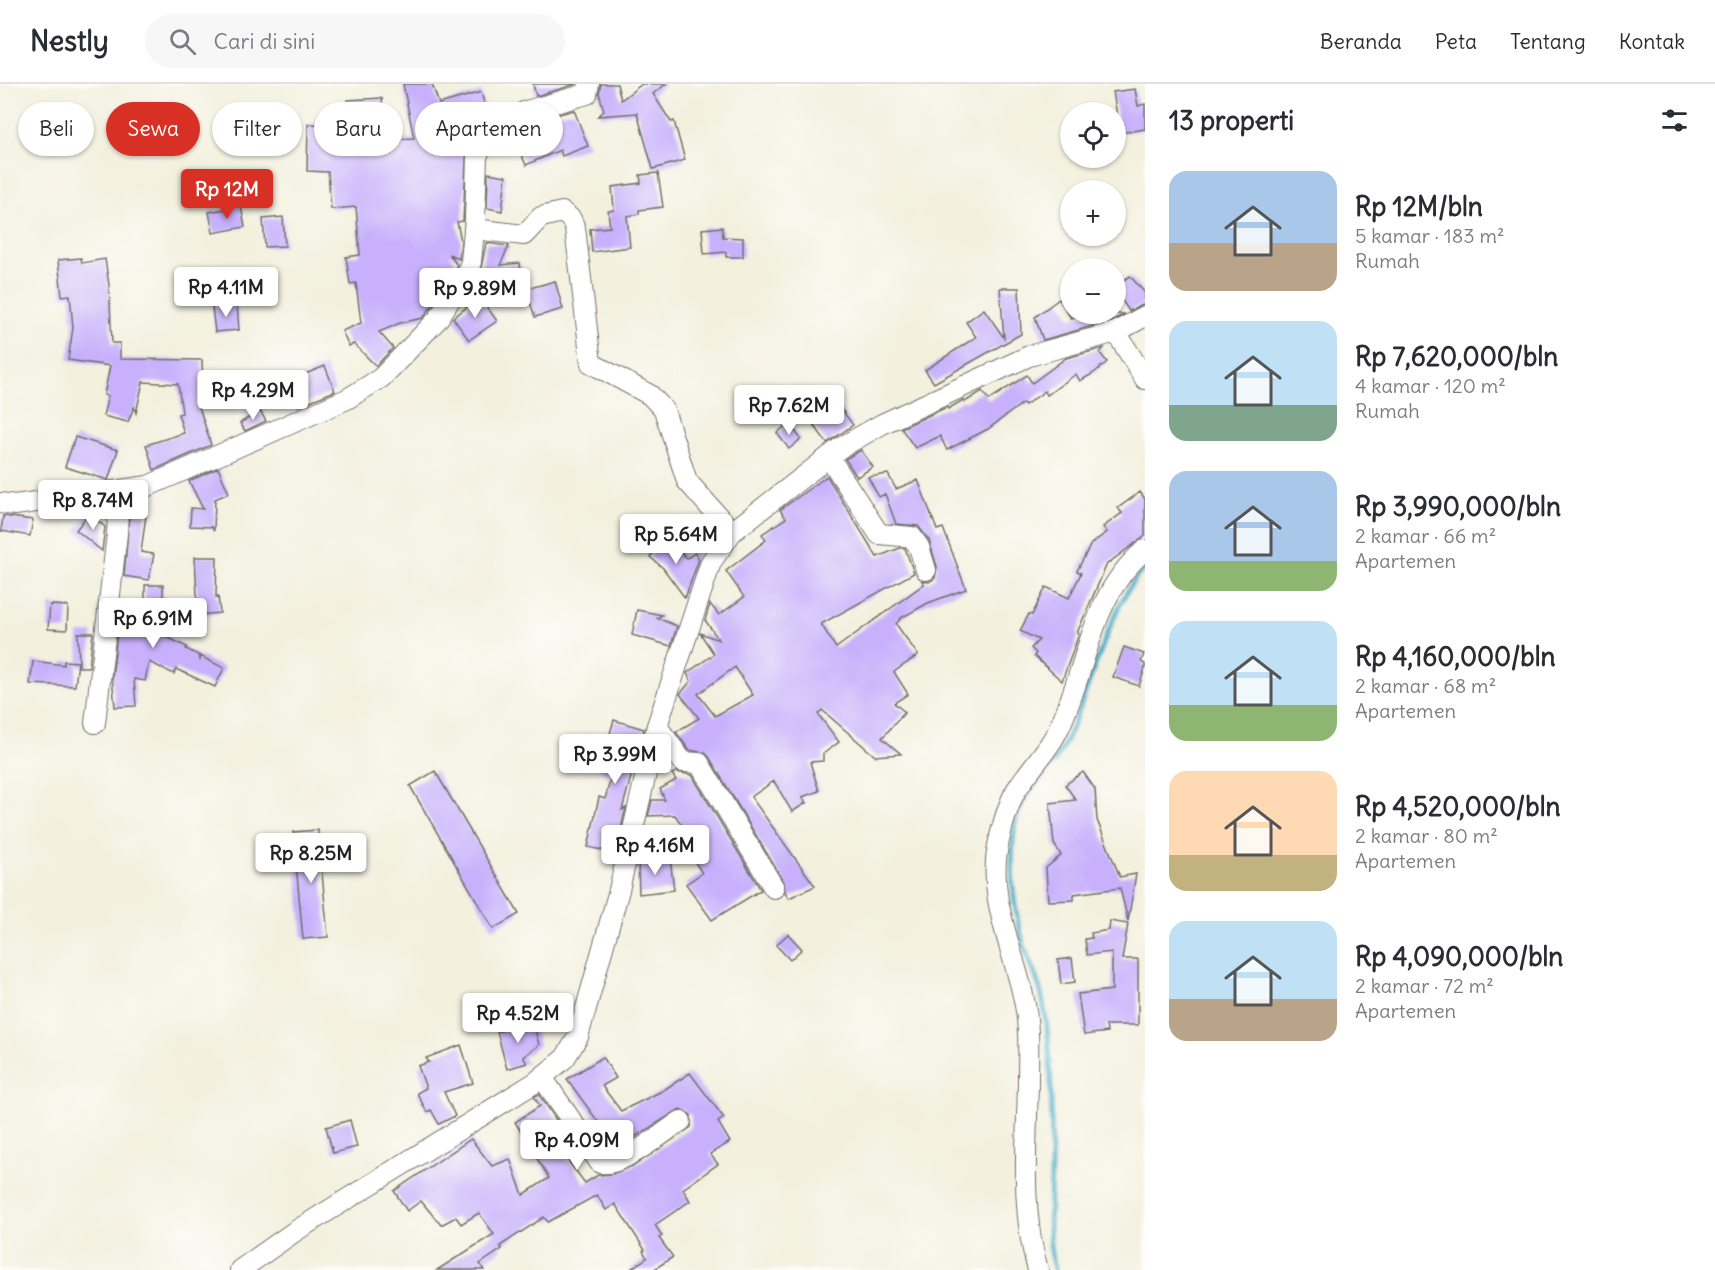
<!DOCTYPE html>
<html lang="id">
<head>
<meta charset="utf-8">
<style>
	:root { --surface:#fff; --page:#f7f7f7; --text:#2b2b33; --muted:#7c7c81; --line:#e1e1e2; --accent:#d93025 }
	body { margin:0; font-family:Delius,sans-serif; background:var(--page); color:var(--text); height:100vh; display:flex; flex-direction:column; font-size:22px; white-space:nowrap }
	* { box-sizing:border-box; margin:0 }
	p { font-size:20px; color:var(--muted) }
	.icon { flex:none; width:33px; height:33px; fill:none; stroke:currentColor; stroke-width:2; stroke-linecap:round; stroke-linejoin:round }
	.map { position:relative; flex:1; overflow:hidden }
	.details { display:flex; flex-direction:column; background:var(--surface); width:570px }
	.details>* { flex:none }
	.top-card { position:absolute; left:18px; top:18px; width:570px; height:54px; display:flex; gap:12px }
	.tools { position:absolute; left:1060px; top:18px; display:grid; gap:12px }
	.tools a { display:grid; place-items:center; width:66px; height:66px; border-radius:50%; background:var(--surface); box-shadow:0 2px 4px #0004; font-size:30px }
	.price { position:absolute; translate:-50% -51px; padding:0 14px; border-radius:6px; background:#fff; color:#222; font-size:20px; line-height:39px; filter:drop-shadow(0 2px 3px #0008) }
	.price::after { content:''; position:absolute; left:50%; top:36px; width:18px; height:14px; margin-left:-9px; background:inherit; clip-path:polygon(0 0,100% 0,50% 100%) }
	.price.current { background:var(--accent); color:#fff }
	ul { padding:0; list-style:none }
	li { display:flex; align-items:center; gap:18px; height:150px; padding:0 24px }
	li span { display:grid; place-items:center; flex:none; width:168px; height:120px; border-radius:18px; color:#555 }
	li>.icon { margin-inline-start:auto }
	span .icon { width:72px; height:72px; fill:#fffc; stroke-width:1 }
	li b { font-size:26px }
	h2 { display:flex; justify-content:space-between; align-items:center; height:72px; padding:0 24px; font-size:26px }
	.pill { padding:0 21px; border-radius:27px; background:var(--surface); box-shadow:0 2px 4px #0004; font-size:21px; line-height:54px }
	.pill.current { background:var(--accent); color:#fff }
	header { display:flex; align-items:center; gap:36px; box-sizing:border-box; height:84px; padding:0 30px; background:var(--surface); border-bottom:2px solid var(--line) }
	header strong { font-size:28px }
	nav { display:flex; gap:33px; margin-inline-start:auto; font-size:21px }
	.search { width:420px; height:54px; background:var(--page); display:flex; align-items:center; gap:15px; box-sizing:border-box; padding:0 21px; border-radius:33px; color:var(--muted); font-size:22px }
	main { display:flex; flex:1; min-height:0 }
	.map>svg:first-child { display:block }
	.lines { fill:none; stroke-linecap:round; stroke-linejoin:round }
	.stream { stroke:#4aadc9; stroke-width:5 }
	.building { fill:#c8b0fc; fill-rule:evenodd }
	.street-casing { stroke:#71706a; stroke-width:22 }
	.street { stroke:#fff; stroke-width:20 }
</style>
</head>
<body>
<header>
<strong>Nestly</strong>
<div class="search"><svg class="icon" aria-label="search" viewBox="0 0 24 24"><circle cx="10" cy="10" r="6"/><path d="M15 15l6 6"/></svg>Cari di sini</div>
<nav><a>Beranda</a><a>Peta</a><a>Tentang</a><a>Kontak</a></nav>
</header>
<main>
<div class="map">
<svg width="1145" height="1186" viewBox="0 0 1145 1186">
	<rect width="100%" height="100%" fill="#fdfcf7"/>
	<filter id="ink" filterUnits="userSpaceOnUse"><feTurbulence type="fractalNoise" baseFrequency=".0167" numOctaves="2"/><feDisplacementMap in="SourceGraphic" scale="12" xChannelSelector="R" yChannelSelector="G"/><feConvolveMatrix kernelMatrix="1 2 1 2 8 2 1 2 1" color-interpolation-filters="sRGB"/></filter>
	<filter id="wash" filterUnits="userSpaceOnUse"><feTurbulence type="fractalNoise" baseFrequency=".008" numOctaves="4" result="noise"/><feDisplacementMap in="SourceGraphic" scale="24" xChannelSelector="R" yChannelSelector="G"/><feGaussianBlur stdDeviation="1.35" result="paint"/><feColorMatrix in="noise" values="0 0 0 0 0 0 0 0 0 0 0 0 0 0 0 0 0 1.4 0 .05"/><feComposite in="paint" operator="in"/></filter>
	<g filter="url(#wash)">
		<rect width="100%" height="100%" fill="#f3f0de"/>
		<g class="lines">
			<!-- stream -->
			<path class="stream" d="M1055,1186C1045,1155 1051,1119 1051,1087C1052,1035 1053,955 1040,905C1035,889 1028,874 1023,858C1012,819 1009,782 1015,742C1018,713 1044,695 1057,673C1066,658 1074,640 1080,623C1091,594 1121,500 1145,485"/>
		</g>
		<g id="blocks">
			<!-- building -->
			<g class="building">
				<polygon points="403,0 432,0 439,20 481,8 489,36 478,47 466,50 461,33 433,39 438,65 467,60 463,137 457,138 461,157 459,175 449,170 457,181 456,185 428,190 435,218 423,234 400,239 379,248 393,264 376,282 354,260 349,262 342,247 361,239 356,199 350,200 346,173 360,171 356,123 331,125 328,88 307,87 308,40 348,41 347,16 382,14 384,56 414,54"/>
				<polygon points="533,0 577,0 536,12"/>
				<polygon points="601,0 617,0 621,16 642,0 666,0 653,10 671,38 674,37 685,76 653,85 637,29 598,32 604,27 599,9"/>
				<polygon points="1135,5 1138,22 1145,20 1145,45 1120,49 1113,8"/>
				<polygon points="574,26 588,62 562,72 560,66 526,81 514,54 542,42 541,35"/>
				<polygon points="488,89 506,92 502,127 487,124"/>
				<polygon points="658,89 663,123 639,126 639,130 627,132 630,163 592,168 590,145 610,143 608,127 614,126 612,103 641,99 640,91"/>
				<polygon points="241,122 245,143 213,149 209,128"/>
				<polygon points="283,133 285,162 265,163 263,135"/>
				<polygon points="722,143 723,153 743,154 743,173 726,173 726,168 704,170 702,145"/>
				<polygon points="486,159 509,162 500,181 520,179 523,206 555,197 563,225 535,233 530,218 496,222 495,214 508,210 506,195 481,184"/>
				<polygon points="81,174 82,179 105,175 109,201 112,259 120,259 120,275 202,276 203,301 206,300 209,317 198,319 211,361 154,386 146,361 184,349 178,330 182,329 178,300 143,298 136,329 134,323 128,338 103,332 108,312 104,311 110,282 68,276 73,244 70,211 62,212 58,176"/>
				<polygon points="1130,192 1145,209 1145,220 1129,227 1119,212 1123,209 1118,200"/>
				<polygon points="1000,204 1019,204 1021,250 934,299 925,286 976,253 966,238 984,225 1004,254"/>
				<polygon points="480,213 497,237 469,256 453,234"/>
				<polygon points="1059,215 1071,234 1084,230 1125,230 1111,237 1043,256 1035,233"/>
				<polygon points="237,221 239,246 215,248 212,223"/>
				<polygon points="1104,264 1100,269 1107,278 1094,289 1080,297 1076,290 1047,311 1045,307 1025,321 1023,319 988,345 947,366 940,352 915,364 901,344 947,323 948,325 963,316 965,318 982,307 989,316 1027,291 1032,299 1066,274"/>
				<polygon points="325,282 335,307 298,322 288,297"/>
				<polygon points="836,318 853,341 827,359 811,337"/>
				<polygon points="260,327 266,337 245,347 240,339"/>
				<polygon points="789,339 801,355 789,365 777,349"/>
				<polygon points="75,353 118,366 108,396 65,383"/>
				<polygon points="861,366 873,383 857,393 845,375"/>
				<polygon points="218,384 229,409 215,415 214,447 212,443 190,442 191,424 203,425 189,397"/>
				<path d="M888,390L896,405L918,396L937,446L943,444L966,505L928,519L901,534L896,540L918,571L894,588L908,610L894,619L905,628L882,654L901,670L875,672L822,626L818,630L839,658L823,670V677L810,678L819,707L802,713L806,719L792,728L774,697L751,713L815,802L789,814L785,808L784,798L709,673L705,669L689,666L676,648L699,634L680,610L691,597L687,589L714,570L700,549L719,556L705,536L710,520L719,531L744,513L726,487L766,456L762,450L786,434L780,426L827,392L877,473L900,464H905L914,489L821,540L836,564L924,500L922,497L929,498L935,494L937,483L929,456L918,442L896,440L885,410L879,413L868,393ZM735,583L753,611L715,632L698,610Z"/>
				<polygon points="1140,408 1145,415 1145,452 1107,480 1077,549 1079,550 1062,597 1034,572 1036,569 1031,564 1039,556 1020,547 1029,530 1032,531 1046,503 1069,514 1081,489 1077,487 1091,460 1107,448 1103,443 1122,429 1118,424"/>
				<polygon points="130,422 147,424 141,468 154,470 149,496 124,492"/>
				<polygon points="89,429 105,443 102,467 76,446"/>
				<polygon points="3,432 33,436 30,452 1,447"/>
				<polygon points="666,455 687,474 695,469 699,475 685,514 663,484 650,473"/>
				<polygon points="195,473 217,473 216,513 218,512 220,529 198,531"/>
				<polygon points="145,501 163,501 163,531 176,525 184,542 163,551 187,563 186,565 198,571 200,577 200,572 224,584 215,603 176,585 174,590 149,578 145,597 134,595 136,622 115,623 112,593 120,525 145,527"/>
				<polygon points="50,521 68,522 67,546 48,545"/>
				<polygon points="637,526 662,531 657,534 677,542 671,562 632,551"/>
				<polygon points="78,549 93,549 89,583 79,583"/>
				<polygon points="1124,563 1144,570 1141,578 1145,580 1145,584 1139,602 1113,593"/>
				<polygon points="33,577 64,581 64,577 78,578 75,602 30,600"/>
				<polygon points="614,636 644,645 622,726 626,724 615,769 588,763 599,713 605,715 612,690 599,686"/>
				<polygon points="435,687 519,830 493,845 410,702"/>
				<polygon points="676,688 692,691 761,806 712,836 686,800 702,789 687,766 695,760 675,731 648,732 652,716 665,716 660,705 676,696 672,690"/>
				<polygon points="1083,688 1095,705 1097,736 1120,793 1136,790 1128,837 1120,804 1074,810 1074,816 1048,817 1046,784 1061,771 1054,760 1050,719 1076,716 1065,701"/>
				<polygon points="318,746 328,853 303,855 293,748"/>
				<polygon points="670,774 674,806 639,810 638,778"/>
				<polygon points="1110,837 1128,840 1122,875 1138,875 1138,941 1106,941 1107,948 1084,951 1078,910 1112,906 1112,868 1087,871 1085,855 1092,854 1091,849 1109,846"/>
				<polygon points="788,850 802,865 790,876 776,861"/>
				<polygon points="1072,874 1075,898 1061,900 1058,876"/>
				<polygon points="533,938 539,961 523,973 527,979 507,985 497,948"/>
				<polygon points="461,961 473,999 444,1008 455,1032 439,1040 431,1026 427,1028 417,1009 426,1004 418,982 429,978 426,974"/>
				<polygon points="603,973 616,994 602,1002 621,1027 662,1007 690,989 724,1034 718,1038 730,1058 710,1070 718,1080 683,1105 690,1117 655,1141 662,1152 659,1154 673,1173 653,1186 629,1186 647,1174 643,1167 645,1166 615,1120 606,1126 597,1111 548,1138 544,1133 500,1162 502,1165 480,1180 484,1186 437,1186 494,1150 479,1129 461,1140 456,1133 441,1141 421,1117 407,1127 394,1107 471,1055 492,1082 510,1075 523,1111 549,1094 515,1038 540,1022 534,1013 539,1010 565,1049 553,1057 585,1099 598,1091 612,1090 635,1081 691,1043 691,1031 680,1025 617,1064 567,995"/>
				<polygon points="350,1036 357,1063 333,1069 326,1043"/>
			</g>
		</g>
	</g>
	<g filter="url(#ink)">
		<use href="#blocks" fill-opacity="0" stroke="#71706a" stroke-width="1.5"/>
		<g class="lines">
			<!-- street casing -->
			<g class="street-casing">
				<g id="street">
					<polyline points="474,145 524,151 541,133 562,128 571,135 575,144 591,279 650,311 664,326 687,397 732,448"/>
					<polyline points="1116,248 1145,295"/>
					<polyline points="829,373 879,450 912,453 919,463 926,486"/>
					<polyline points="0,419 15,421 148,402 347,315 381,294 438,235 467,189 471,178 475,135 477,72 485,57 502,40 526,27 587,10 589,0"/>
					<polyline points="95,639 117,450 119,408"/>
					<polyline points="657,642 683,678 699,679 774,804"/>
					<path d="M542,993L600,1079C622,1083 662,1049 681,1037"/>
					<polyline points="240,1186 294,1148 536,998 565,974 578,953 619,806 657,642 711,478 732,448 840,364 882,340 1029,272 1116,248 1145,232"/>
					<path d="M1038,1186C1020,1126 1027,1059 1028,997C1028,970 1030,942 1024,916C1013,863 986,812 999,757C1003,739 1009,716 1019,702C1032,682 1048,667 1058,646C1088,585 1089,512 1145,466"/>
				</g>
			</g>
			<!-- street -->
			<use href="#street" class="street"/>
		</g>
	</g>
</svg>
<div class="tools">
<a><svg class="icon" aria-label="locate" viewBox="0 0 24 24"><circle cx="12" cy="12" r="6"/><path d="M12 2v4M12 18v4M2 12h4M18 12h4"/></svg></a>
<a>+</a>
<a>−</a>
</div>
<b class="price current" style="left:227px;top:136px">Rp 12M</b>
<b class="price" style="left:226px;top:234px">Rp 4.11M</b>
<b class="price" style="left:475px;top:235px">Rp 9.89M</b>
<b class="price" style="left:253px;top:337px">Rp 4.29M</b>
<b class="price" style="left:789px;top:352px">Rp 7.62M</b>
<b class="price" style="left:93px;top:447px">Rp 8.74M</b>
<b class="price" style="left:676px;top:481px">Rp 5.64M</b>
<b class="price" style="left:153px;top:565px">Rp 6.91M</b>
<b class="price" style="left:615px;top:701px">Rp 3.99M</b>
<b class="price" style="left:655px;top:792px">Rp 4.16M</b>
<b class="price" style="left:311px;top:800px">Rp 8.25M</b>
<b class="price" style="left:518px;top:960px">Rp 4.52M</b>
<b class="price" style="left:577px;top:1087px">Rp 4.09M</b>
<div class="top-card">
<a class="pill">Beli</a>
<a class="pill current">Sewa</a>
<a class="pill">Filter</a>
<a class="pill">Baru</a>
<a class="pill">Apartemen</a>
</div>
</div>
<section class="details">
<h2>13 properti<svg class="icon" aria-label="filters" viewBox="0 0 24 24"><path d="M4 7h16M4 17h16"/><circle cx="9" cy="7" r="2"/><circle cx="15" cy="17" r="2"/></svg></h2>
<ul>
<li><span style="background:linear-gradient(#a9c7e8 60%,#b9a48a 0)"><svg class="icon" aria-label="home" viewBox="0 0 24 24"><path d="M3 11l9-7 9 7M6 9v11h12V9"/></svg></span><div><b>Rp 12M/bln</b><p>5 kamar · 183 m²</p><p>Rumah</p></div></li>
<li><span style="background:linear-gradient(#bfe0f5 70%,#7fa58c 0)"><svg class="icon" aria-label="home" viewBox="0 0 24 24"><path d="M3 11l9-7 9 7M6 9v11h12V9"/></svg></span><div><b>Rp 7,620,000/bln</b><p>4 kamar · 120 m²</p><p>Rumah</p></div></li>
<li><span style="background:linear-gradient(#a9c7e8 75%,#8fb573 0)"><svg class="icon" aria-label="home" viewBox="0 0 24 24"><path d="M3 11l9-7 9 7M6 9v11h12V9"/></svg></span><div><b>Rp 3,990,000/bln</b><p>2 kamar · 66 m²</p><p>Apartemen</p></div></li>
<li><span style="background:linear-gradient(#bfe0f5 70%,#8fb573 0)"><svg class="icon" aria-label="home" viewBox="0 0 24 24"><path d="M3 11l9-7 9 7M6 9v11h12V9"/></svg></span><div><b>Rp 4,160,000/bln</b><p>2 kamar · 68 m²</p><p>Apartemen</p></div></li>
<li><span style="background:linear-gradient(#ffd9b3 70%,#c2b280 0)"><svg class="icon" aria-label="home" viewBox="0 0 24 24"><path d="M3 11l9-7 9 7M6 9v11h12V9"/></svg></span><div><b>Rp 4,520,000/bln</b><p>2 kamar · 80 m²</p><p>Apartemen</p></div></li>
<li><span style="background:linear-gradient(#bfe0f5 65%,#b9a48a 0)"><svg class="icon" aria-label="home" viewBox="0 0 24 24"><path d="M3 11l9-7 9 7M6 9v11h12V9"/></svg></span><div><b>Rp 4,090,000/bln</b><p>2 kamar · 72 m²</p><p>Apartemen</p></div></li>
</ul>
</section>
</main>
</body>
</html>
